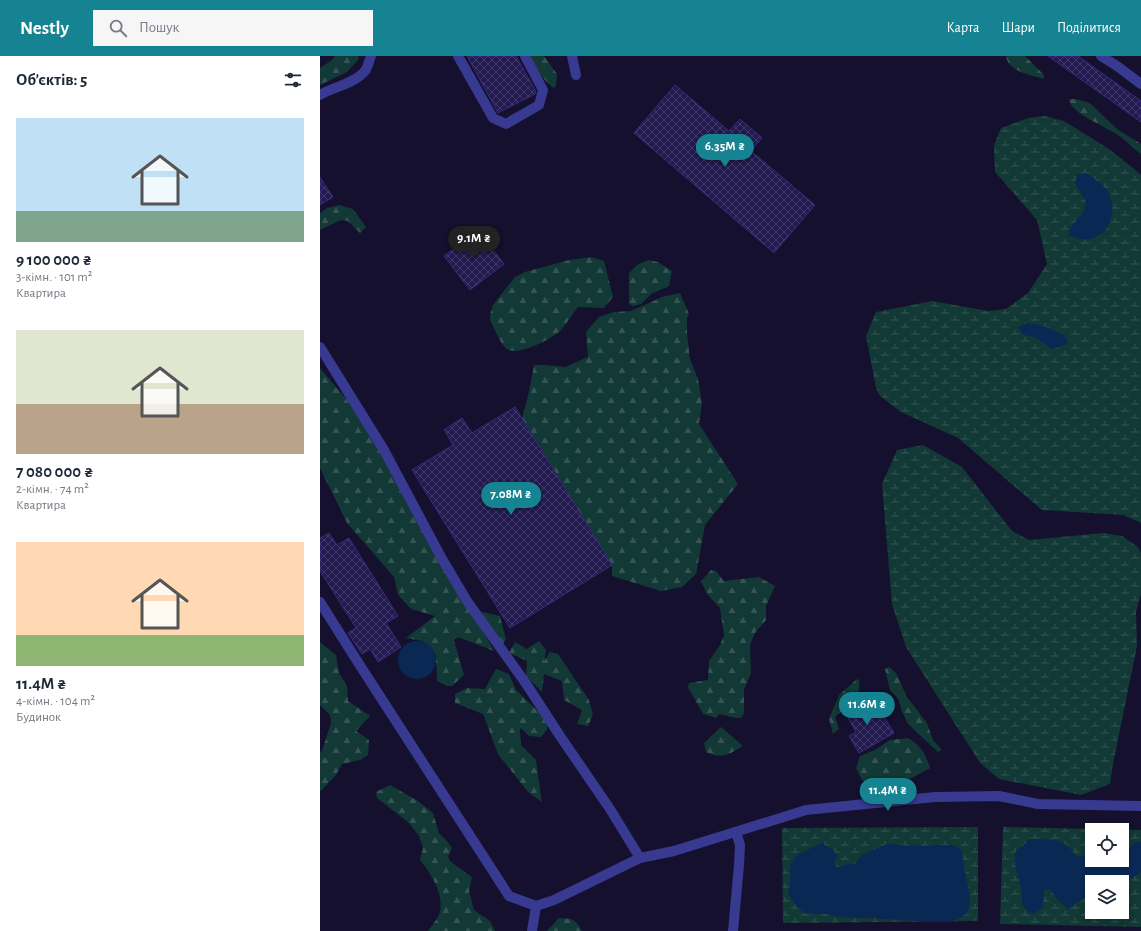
<!DOCTYPE html>
<html lang="uk">
<head>
<meta charset="utf-8">
<style>
	:root { --surface:#fff; --page:#f6f6f7; --text:#1f2937; --muted:#747a83; --accent:#158391 }
	body { margin:0; font-family:"Alegreya Sans",sans-serif; background:var(--page); color:var(--text); height:100vh; display:flex; flex-direction:column; font-size:15px; white-space:nowrap }
	* { box-sizing:border-box; margin:0 }
	p { font-size:13px; color:var(--muted) }
	.icon { flex:none; width:22px; height:22px; fill:none; stroke:currentColor; stroke-width:2; stroke-linecap:round; stroke-linejoin:round }
	.map { position:relative; flex:1; overflow:hidden }
	.side { display:flex; flex-direction:column; background:var(--surface); width:320px }
	.side>* { flex:none }
	.tools { position:absolute; left:765px; top:767px; display:grid; gap:8px }
	.tools a { display:grid; place-items:center; width:44px; height:44px; border-radius:0px; background:var(--surface); box-shadow:0 2px 6px #0003; font-size:20px }
	.price { position:absolute; translate:-50% -34px; padding:0 9px; border-radius:14px; background:var(--accent); color:#fff; font-size:13px; line-height:26px; filter:drop-shadow(0 1px 2px #0008) }
	.price::after { content:''; position:absolute; left:50%; top:24px; width:12px; height:9px; margin-left:-6px; background:inherit; clip-path:polygon(0 0,100% 0,50% 100%) }
	.price.selected { background:#222; color:#fff }
	ul { padding:0; list-style:none }
	li { display:grid; align-content:center; gap:8px; height:212px; padding:0 16px }
	li span { display:grid; place-items:center; height:124px; border-radius:0px; color:#555 }
	li>.icon { margin-inline-start:auto }
	span .icon { width:72px; height:72px; fill:#fffc; stroke-width:1 }
	li b { font-size:17px }
	h2 { display:flex; justify-content:space-between; align-items:center; height:48px; padding:0 16px; font-size:17px }
	header { display:flex; align-items:center; gap:24px; box-sizing:border-box; height:56px; padding:0 20px; background:var(--accent); color:#fff }
	header strong { font-size:19px }
	nav { display:flex; gap:22px; margin-inline-start:auto; font-size:14px }
	.search { width:280px; height:36px; background:var(--page); display:flex; align-items:center; gap:10px; box-sizing:border-box; padding:0 14px; border-radius:0px; color:var(--muted); font-size:15px }
	main { display:flex; flex:1; min-height:0 }
	.map>svg:first-child { display:block }
	.forest { fill:url(#forest-firs) }
	.wetland { fill:url(#wetland-marsh); fill-rule:evenodd }
	.water { fill:#092854 }
	.building { fill:url(#building-cross-hatch); stroke:#372b7e }
	.lines { fill:none; stroke-linecap:round; stroke-linejoin:round }
	.minor { stroke:#383990; stroke-width:10 }
</style>
</head>
<body>
<header>
<strong>Nestly</strong>
<div class="search"><svg class="icon" aria-label="search" viewBox="0 0 24 24"><circle cx="10" cy="10" r="6"/><path d="M15 15l6 6"/></svg>Пошук</div>
<nav><a>Карта</a><a>Шари</a><a>Поділитися</a></nav>
</header>
<main>
<section class="side">
<h2>Об’єктів: 5<svg class="icon" aria-label="filters" viewBox="0 0 24 24"><path d="M4 7h16M4 17h16"/><circle cx="9" cy="7" r="2"/><circle cx="15" cy="17" r="2"/></svg></h2>
<ul>
<li><span style="background:linear-gradient(#bfe0f5 75%,#7fa58c 0)"><svg class="icon" aria-label="home" viewBox="0 0 24 24"><path d="M3 11l9-7 9 7M6 9v11h12V9"/></svg></span><div><b>9 100 000 ₴</b><p>3-кімн. · 101 m²</p><p>Квартира</p></div></li>
<li><span style="background:linear-gradient(#dfe7d0 60%,#b9a48a 0)"><svg class="icon" aria-label="home" viewBox="0 0 24 24"><path d="M3 11l9-7 9 7M6 9v11h12V9"/></svg></span><div><b>7 080 000 ₴</b><p>2-кімн. · 74 m²</p><p>Квартира</p></div></li>
<li><span style="background:linear-gradient(#ffd9b3 75%,#8fb573 0)"><svg class="icon" aria-label="home" viewBox="0 0 24 24"><path d="M3 11l9-7 9 7M6 9v11h12V9"/></svg></span><div><b>11.4M ₴</b><p>4-кімн. · 104 m²</p><p>Будинок</p></div></li>
</ul>
</section>
<div class="map">
<svg width="821" height="875" viewBox="0 0 821 875">
	<defs>
		<pattern id="forest-firs" width="22" height="20" patternUnits="userSpaceOnUse"><rect width="22" height="20" fill="#123935"/><path d="M5 1l3.5 6h-7zM16 11l3.5 6h-7z" fill="#345553"/></pattern>
		<pattern id="wetland-marsh" width="20" height="14" patternUnits="userSpaceOnUse"><rect width="20" height="14" fill="#123935"/><path d="M1 5h8M5 5V1M11 12h8M15 12V8" fill="none" stroke="#345553"/></pattern>
		<pattern id="building-cross-hatch" width="8" height="8" patternUnits="userSpaceOnUse"><rect width="8" height="8" fill="#231a50"/><path d="M0 0l8 8M0 8l8-8" fill="none" stroke="#423b6a"/></pattern>
	</defs>
	<rect width="100%" height="100%" fill="#14102e"/>
	<!-- forest -->
	<g class="forest">
		<polygon points="15,0 38,0 39,3 27,16 0,29 0,12 12,4"/>
		<polygon points="207,0 224,0 237,18 236,30 233,32 221,20"/>
		<path d="M686,0H705L724,19V23C712,19 688,16 686,0Z"/>
		<path d="M749,43C757,43 765,44 772,49L797,73L821,88V98C813,93 807,85 799,80C788,71 750,58 749,43Z"/>
		<polygon points="19,149 33,153 46,171 40,177 28,165 21,164 0,174 0,157 7,152"/>
		<path d="M271,201L284,205L293,241L284,252L258,251C252,258 248,266 242,273C234,282 201,299 189,294C181,291 174,271 170,264V259L173,249L195,221L205,216L249,204Z"/>
		<polygon points="328,204 338,206 352,215 349,230 331,238 321,248 313,250 309,248 309,217 317,209"/>
		<polygon points="360,237 369,258 367,262 367,277 370,303 378,323 382,348 379,368 418,428 385,469 376,518 362,531 341,535 292,520 292,509 202,362 209,336 214,309 226,309 245,311 268,301 266,276 279,261 294,256 311,255 342,241"/>
		<polygon points="0,312 49,370 174,595 138,581 134,584 144,619 132,630 127,630 117,625 116,599 102,585 86,582 115,560 91,553 78,539 74,521 27,467 0,412"/>
		<polygon points="391,514 396,515 404,525 439,521 455,530 446,550 446,564 435,577 430,589 431,617 424,634 424,657 421,662 416,662 399,658 396,662 383,658 368,631 369,627 388,624 389,605 400,589 404,579 400,552 387,538 381,525"/>
		<polygon points="163,556 180,560 186,584 180,591 160,558"/>
		<polygon points="219,585 226,594 224,605 230,596 238,598 269,644 273,659 268,670 257,668 262,654 244,644 242,625 224,618 222,636 206,620 207,605 189,597 195,586 207,593"/>
		<polygon points="0,586 16,599 19,617 27,630 28,645 50,660 36,675 49,684 48,699 40,704 22,708 16,719 2,734 0,735 0,696 2,695 11,667 10,659 0,649"/>
		<polygon points="569,611 576,617 587,641 607,667 613,684 622,694 618,696 588,668 581,653 579,644 570,634 565,613"/>
		<polygon points="176,613 189,618 196,634 227,664 227,674 221,681 209,680 201,672 200,675 201,689 216,704 222,746 208,736 178,698 163,658 135,647 135,638 147,632 165,633"/>
		<path d="M537,623L539,624C542,642 527,650 515,661L519,673L513,678L509,663L519,639Z"/>
		<path d="M401,671L423,690C409,698 403,704 386,696L384,687Z"/>
		<path d="M588,682C601,689 606,699 610,712L592,722L572,725L552,731L542,724L536,712L540,700L555,694L570,684Z"/>
		<path d="M70,729L98,745L113,757L119,777L127,785L132,792L128,801L131,806L152,821L149,835L154,854L170,865L175,875H108C111,870 118,863 120,856C124,839 111,817 100,804L103,792L99,780L88,766L57,742L56,736Z"/>
		<path d="M239,862C254,863 254,862 262,875H227Z"/>
	</g>
	<!-- wetland -->
	<g class="wetland">
		<polygon points="725,60 744,65 789,93 818,116 821,119 821,467 803,459 722,454 638,382 581,356 560,340 556,332 546,280 556,256 612,245 668,255 686,253 708,237 727,208 717,164 675,116 674,89 681,72 708,62"/>
		<polygon points="603,389 642,411 692,475 709,484 783,477 802,480 818,491 821,497 821,537 816,556 817,590 793,708 790,728 761,739 679,723 660,707 586,591 572,548 562,428 577,394"/>
		<polygon points="658,771 658,865 463,867 462,772"/>
		<path d="M683,771L821,774V871L680,868ZM772,774H802V804H772ZM772,826H802V856H772Z"/>
	</g>
	<!-- water -->
	<g class="water">
		<path d="M766,117C773,122 785,129 789,138C797,155 790,179 770,183C764,185 755,181 749,180V174L764,155L766,146L755,127L757,119Z"/>
		<path d="M707,267C719,268 744,275 749,286L742,290L732,293L715,281L705,279L700,275L699,271Z"/>
		<circle cx="97" cy="604" r="19"/>
		<polygon points="710,783 737,784 748,790 757,801 772,798 772,804 802,804 802,797 805,797 815,787 821,786 821,816 809,824 790,822 785,826 772,826 772,837 748,853 737,843 730,833 724,834 723,851 714,858 709,857 702,848 701,831 695,808 695,796"/>
		<polygon points="502,787 514,795 517,799 515,806 516,812 524,809 535,808 542,799 567,788 591,790 633,789 641,794 649,836 650,848 646,858 634,865 614,866 550,862 527,862 505,858 484,857 476,850 468,838 470,827 470,809 477,799"/>
	</g>
	<!-- building -->
	<g class="building">
		<polygon points="147,0 196,0 216,36 215,38 178,57"/>
		<polygon points="728,0 758,0 821,45 821,66"/>
		<polygon points="355,29 409,75 420,63 442,82 431,95 495,149 454,197 314,77"/>
		<polygon points="0,121 13,141 0,149"/>
		<polygon points="158,174 184,208 150,234 124,200"/>
		<polygon points="195,351 292,509 190,572 92,414 133,389 124,374 142,362 152,377"/>
		<polygon points="9,477 17,489 29,482 78,560 66,567 81,591 58,606 50,593 42,598 28,577 36,572 0,515 0,482"/>
		<polygon points="548,643 558,662 563,659 574,677 539,697 529,680 536,676 525,656"/>
	</g>
	<g class="lines">
		<!-- minor -->
		<g class="minor">
			<polyline points="138,0 173,62 186,68 219,49 223,34 205,0"/>
			<polyline points="252,0 256,19"/>
			<polyline points="781,0 797,10 821,28"/>
			<path d="M0,39C14,31 35,27 45,15C48,11 49,5 51,0"/>
			<polyline points="0,291 64,394 121,501 147,545 207,629 240,680 290,753 320,802"/>
			<polyline points="0,546 39,608 189,840 216,850 212,875"/>
			<polyline points="216,850 234,844 320,802 354,795 486,754 615,741 679,740 718,748 821,750"/>
			<polyline points="413,875 419,809 420,789 416,776"/>
		</g>
	</g>
</svg>
<div class="tools">
<a><svg class="icon" aria-label="locate" viewBox="0 0 24 24"><circle cx="12" cy="12" r="6"/><path d="M12 2v4M12 18v4M2 12h4M18 12h4"/></svg></a>
<a><svg class="icon" aria-label="layers" viewBox="0 0 24 24"><path d="M12 4l9 5-9 5-9-5zM3 14l9 5 9-5"/></svg></a>
</div>
<b class="price" style="left:405px;top:112px">6.35M ₴</b>
<b class="price selected" style="left:154px;top:204px">9.1M ₴</b>
<b class="price" style="left:191px;top:460px">7.08M ₴</b>
<b class="price" style="left:547px;top:670px">11.6M ₴</b>
<b class="price" style="left:568px;top:756px">11.4M ₴</b>
</div>
</main>
</body>
</html>
